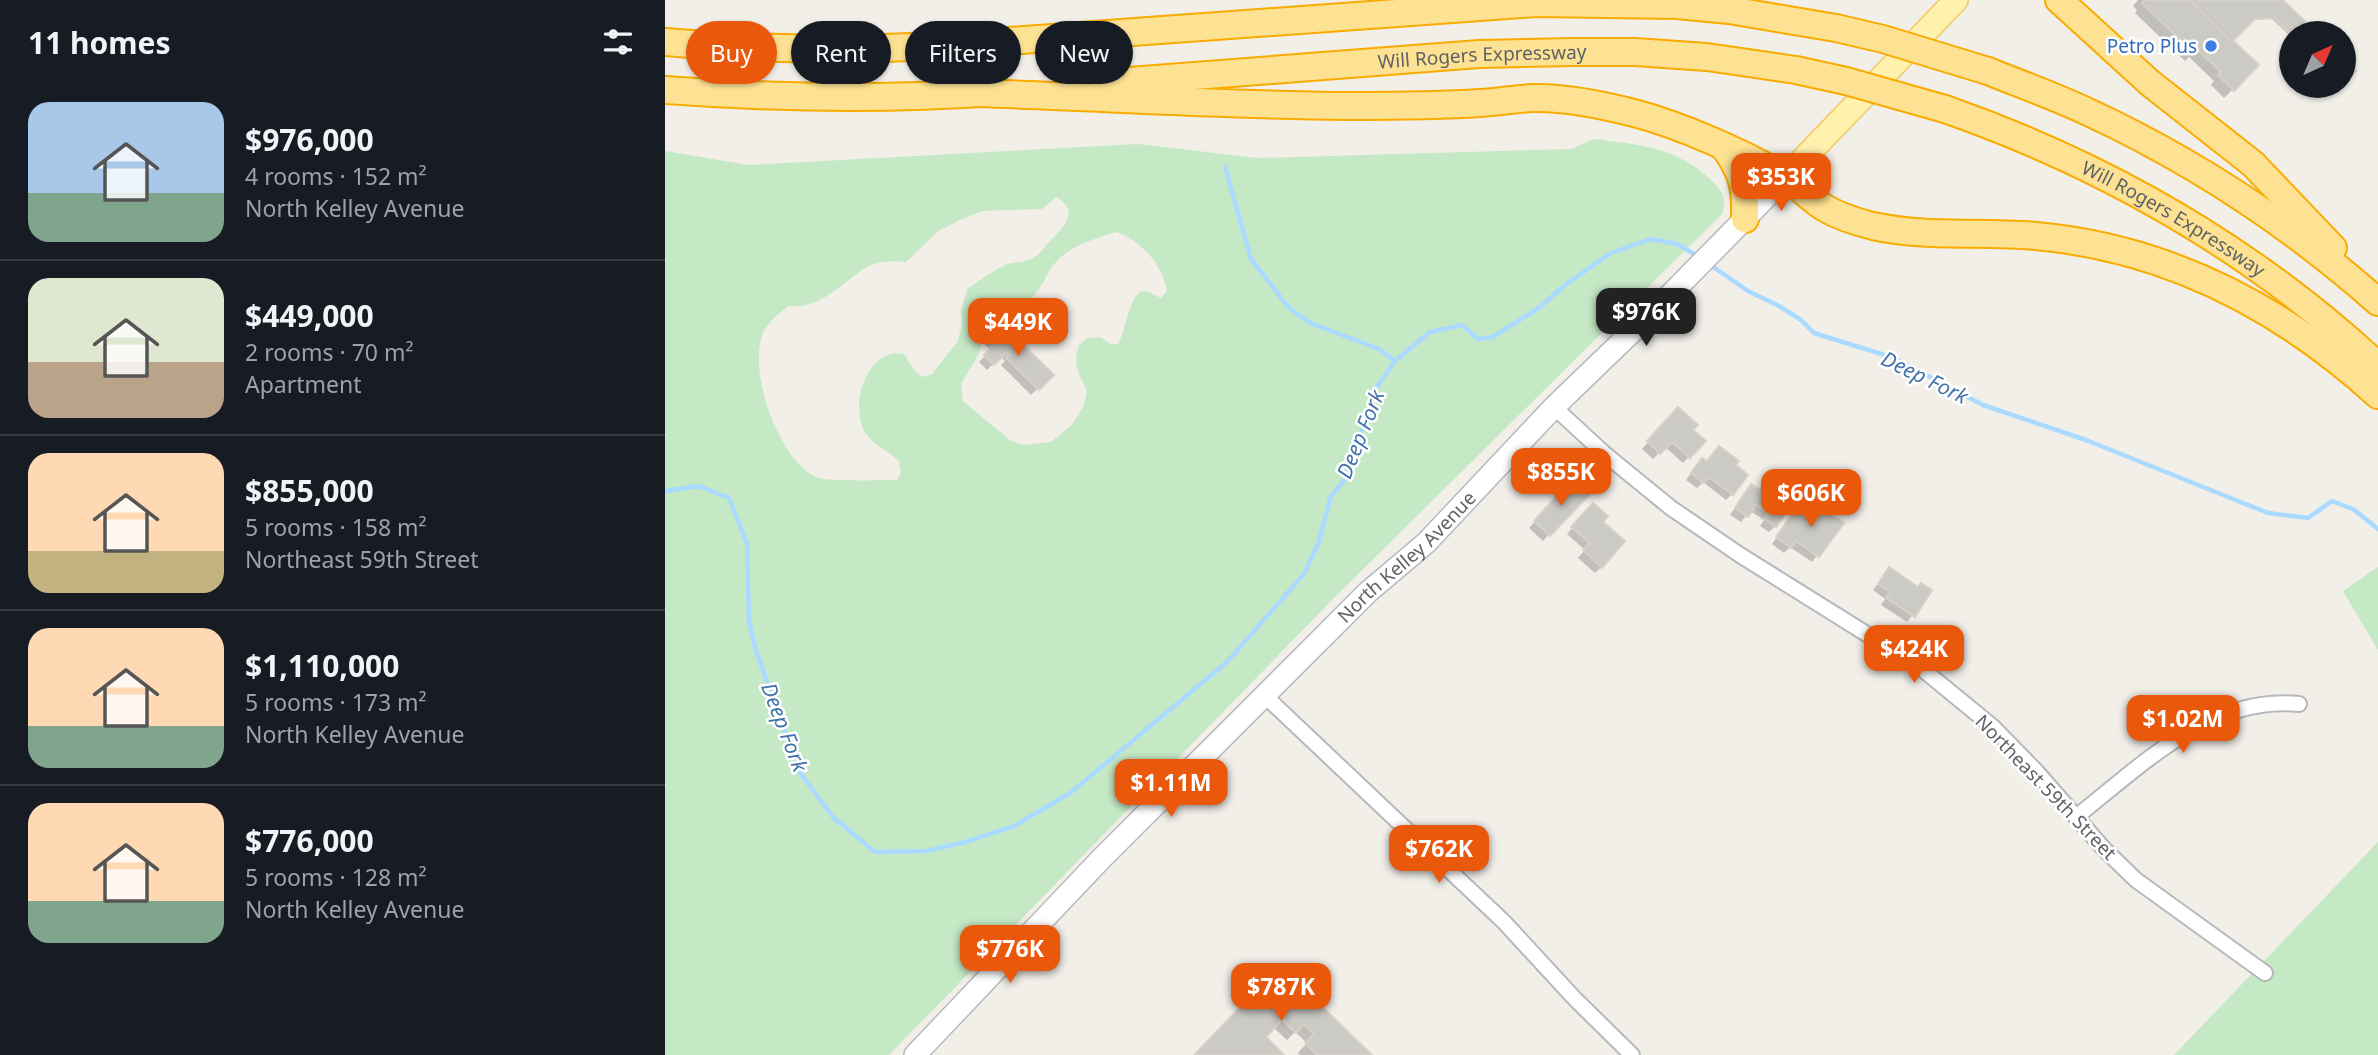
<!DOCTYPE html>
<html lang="en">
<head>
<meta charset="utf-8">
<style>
	:root { --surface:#171b24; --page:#20242c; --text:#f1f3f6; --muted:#9ea1a6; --line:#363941; --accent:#ea580c }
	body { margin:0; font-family:"Noto Sans",sans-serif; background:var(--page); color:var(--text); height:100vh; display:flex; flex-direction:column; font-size:26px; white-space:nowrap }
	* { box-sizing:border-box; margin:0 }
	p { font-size:23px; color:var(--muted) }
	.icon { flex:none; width:38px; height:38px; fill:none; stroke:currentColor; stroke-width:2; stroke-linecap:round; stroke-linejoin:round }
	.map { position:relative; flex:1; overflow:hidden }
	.drawer { display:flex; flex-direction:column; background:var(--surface); width:665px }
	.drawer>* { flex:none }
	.top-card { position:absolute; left:21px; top:21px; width:665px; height:63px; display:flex; gap:14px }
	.needle { width:46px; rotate:44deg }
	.controls { position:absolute; left:1614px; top:21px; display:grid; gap:14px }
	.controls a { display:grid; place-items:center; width:77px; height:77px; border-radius:50%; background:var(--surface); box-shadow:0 2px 5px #0004; font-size:35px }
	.price { position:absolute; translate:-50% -60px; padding:0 16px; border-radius:14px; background:var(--accent); color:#fff; font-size:23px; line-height:46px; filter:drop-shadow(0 2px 4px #0008) }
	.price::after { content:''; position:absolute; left:50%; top:42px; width:21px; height:16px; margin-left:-10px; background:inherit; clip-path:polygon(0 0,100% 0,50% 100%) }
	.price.selected { background:#222; color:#fff }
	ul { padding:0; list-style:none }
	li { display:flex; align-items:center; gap:21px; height:175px; padding:0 28px }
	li+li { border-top:2px solid var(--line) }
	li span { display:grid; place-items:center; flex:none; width:196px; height:140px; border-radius:21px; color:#555 }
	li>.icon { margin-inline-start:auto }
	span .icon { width:84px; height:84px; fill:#fffc; stroke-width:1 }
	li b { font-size:30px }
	h2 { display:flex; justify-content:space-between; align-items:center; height:84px; padding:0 28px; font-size:30px }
	.pill { padding:0 24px; border-radius:32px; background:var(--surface); box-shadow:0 2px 5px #0004; font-size:24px; line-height:63px }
	.pill.selected { background:var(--accent); color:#fff }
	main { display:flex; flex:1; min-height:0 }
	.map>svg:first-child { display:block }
	.green { fill:#c5e8c5; fill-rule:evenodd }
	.shadow { fill:#0003 }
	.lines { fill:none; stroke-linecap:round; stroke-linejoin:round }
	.stream { stroke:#aadaff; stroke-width:4.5 }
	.building { fill:#cccac5; stroke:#d6d1c6; stroke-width:2 }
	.street-casing { stroke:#b5b8bc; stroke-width:18 }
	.secondary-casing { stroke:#b6babf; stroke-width:24 }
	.primary-casing { stroke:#f2c960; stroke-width:26 }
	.highway-casing { stroke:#f9ab00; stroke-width:30 }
	.street { stroke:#fff; stroke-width:14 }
	.secondary { stroke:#fff; stroke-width:21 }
	.primary { stroke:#fff2af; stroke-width:23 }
	.highway { stroke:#fde293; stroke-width:26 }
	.highway-bridge-casing { stroke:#f9ab00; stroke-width:30; stroke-linecap:butt }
	.highway-bridge { stroke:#fde293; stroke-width:26 }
	.shop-dot { fill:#3f7fe0; stroke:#fff; stroke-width:2.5 }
	.labels { text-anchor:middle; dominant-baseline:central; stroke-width:5; stroke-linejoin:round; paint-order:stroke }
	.shop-label { font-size:19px; fill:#366cbe; stroke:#fff; text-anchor:end }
	.street-label { font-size:19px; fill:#5f6368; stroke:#fff }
	.water-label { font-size:21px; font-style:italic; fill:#4174aa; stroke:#fff }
</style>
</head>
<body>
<main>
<section class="drawer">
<h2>11 homes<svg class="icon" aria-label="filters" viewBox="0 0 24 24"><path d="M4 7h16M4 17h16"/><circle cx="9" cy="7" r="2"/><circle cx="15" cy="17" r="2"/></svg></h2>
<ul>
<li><span style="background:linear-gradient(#a9c7e8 65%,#7fa58c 0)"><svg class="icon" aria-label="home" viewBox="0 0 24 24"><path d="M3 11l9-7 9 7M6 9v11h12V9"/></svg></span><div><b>$976,000</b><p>4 rooms · 152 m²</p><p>North Kelley Avenue</p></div></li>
<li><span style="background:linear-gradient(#dfe7d0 60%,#b9a48a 0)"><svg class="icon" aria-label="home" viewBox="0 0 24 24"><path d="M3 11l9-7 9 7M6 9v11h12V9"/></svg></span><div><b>$449,000</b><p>2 rooms · 70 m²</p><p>Apartment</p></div></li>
<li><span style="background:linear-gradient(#ffd9b3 70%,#c2b280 0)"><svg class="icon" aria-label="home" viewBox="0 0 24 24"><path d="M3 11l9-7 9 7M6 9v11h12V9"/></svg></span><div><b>$855,000</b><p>5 rooms · 158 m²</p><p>Northeast 59th Street</p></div></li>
<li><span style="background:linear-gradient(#ffd9b3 70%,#7fa58c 0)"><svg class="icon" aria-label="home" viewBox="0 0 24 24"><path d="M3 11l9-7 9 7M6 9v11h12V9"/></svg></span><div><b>$1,110,000</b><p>5 rooms · 173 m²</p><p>North Kelley Avenue</p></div></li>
<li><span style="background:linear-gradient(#ffd9b3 70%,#7fa58c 0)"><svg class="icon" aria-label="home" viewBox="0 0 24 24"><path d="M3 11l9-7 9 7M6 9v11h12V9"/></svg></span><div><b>$776,000</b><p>5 rooms · 128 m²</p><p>North Kelley Avenue</p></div></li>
</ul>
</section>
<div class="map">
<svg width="1713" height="1055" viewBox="0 0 1713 1055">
	<rect width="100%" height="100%" fill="#f1efe8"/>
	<!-- green -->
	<g class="green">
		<path d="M929,139C975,145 1012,147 1047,181C1057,191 1063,200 1057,214L667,600L224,1055H0V151L83,165L473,144L592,158L907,149ZM391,197C415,211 400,225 386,240C381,245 377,252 371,256C361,264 350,261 340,265C327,271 314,281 302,289L296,311L297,325L293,341L267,374L257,377L250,371L239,354C202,346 183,407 201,434C210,446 224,451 234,461L236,473L232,480C217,480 162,482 151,477C113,459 82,370 98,333C103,322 114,313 124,306C158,309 176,282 202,267C214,260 228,261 241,262L273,231L295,220L317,211L377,209ZM450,232C475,239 498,265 502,291L496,298C492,296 485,292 480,291C464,290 461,332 453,344H445L436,337L422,338L414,345C407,365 414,374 422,391L419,405L407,425L386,442L358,445L346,441L298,401L296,384L313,355L323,323C337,314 354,309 366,298C375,290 379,280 385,270C400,246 425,241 450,232Z"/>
		<polygon points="1713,567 1713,650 1678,591"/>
		<polygon points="1713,842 1713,1055 1509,1055"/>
	</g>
	<!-- shadow -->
	<g class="shadow">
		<polygon points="1473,0 1615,0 1650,33 1626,33 1626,37 1607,19 1587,20 1566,41 1591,66 1559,98 1546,85 1549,81 1524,57 1520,61 1470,13 1472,10 1468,6"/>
		<polygon points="332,328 386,375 366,395 336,365 340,361 335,357 322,370 314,362 326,350 318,343"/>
		<polygon points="1013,409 1026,430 1038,442 1018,463 1000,447 988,459 977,449"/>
		<polygon points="1041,463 1067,494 1061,500 1038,482 1032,488 1021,480 1031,466"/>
		<polygon points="907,482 921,495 878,541 864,528"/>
		<polygon points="1086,486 1094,492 1110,526 1104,532 1095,526 1099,520 1085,511 1076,522 1065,515"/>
		<polygon points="1147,502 1176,524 1147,562 1125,547 1119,553 1107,544 1126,517 1137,514"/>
		<polygon points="922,511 936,522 936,567 930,573 913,558 920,550 902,534"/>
		<polygon points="1224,570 1252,589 1265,591 1242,622 1216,605 1220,599 1208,590"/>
		<polygon points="615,969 704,1055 635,1055 633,1053 642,1043 630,1032 622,1040 608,1027 598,1037 617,1055 531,1055"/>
	</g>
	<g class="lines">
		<!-- stream -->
		<g class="stream">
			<polyline points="560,167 586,259 624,308 645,323 714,349 730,361"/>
			<polyline points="1044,264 1083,291 1114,306 1136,320 1149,333 1229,358 1318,405 1421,440 1603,513 1643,518 1667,501 1688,509 1713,529"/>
			<polyline points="0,491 34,486 64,498 82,544 84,621 91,651 135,773 168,817 210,852 261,851 300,842 349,826 405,793 562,662 639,574 653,544 666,496 681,478 711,388 730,361 765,332 797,325 813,339 828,337 875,307 900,285 946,253 986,239 1012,244 1034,257"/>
		</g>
	</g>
	<!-- building -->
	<g class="building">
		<polygon points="1479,0 1525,0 1594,65 1569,91 1553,75 1556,72 1533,50 1529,53 1477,3"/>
		<polygon points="1525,0 1618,0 1652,33 1626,35 1609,18 1590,19 1567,42"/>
		<polygon points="1678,59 1691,71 1678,84"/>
		<polygon points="332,326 352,345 355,342 389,375 374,390 341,358 344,354 342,352 329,365 319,355 330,343 323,336"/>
		<polygon points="1013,407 1033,425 1028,430 1041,441 1025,458 1007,442 995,454 982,441"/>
		<polygon points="1054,446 1074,461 1071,465 1083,475 1068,495 1044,477 1039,483 1026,473 1037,458 1042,461"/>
		<polygon points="907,479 924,495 885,536 869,521"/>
		<polygon points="1102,480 1112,486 1117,480 1127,486 1123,493 1131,498 1111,527 1099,519 1103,513 1091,505 1083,517 1070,508 1086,484 1095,490"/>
		<polygon points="1147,500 1179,523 1154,557 1131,541 1126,548 1111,537 1132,508 1138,513"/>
		<polygon points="928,503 943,516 938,522 960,541 937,568 918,550 925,543 906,527"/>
		<polygon points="1224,567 1253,587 1256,583 1267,590 1250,617 1221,598 1225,592 1213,584"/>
		<polygon points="615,966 707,1055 652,1055 640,1043 649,1034 639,1024 631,1033 617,1020 601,1037 619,1055 529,1055"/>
	</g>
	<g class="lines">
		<!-- street casing -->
		<g class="street-casing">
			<g id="street">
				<polyline points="889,407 941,455 1006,508 1075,555 1256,668 1328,727 1372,772 1439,849 1471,880 1600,973"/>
				<polyline points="599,695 839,922 910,999 967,1055"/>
				<path d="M1411,817C1476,766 1545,695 1634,704"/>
			</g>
		</g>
		<!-- secondary casing -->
		<g class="secondary-casing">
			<g id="secondary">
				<path id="s1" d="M250,1055L437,858L703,592L761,543L889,407L999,301L1121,177"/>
			</g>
		</g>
		<!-- primary casing -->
		<g class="primary-casing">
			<polyline id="primary" points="1121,177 1291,0"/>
		</g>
		<!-- highway casing -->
		<g class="highway-casing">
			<g id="highway">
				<polyline points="1394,0 1485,83 1588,164 1668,248"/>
				<path d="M0,42C92,50 183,50 275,46L871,3L1012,5L1064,10L1171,28"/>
				<path d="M1323,71C1355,84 1389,96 1421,111C1527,160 1626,225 1713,302"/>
				<path id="s2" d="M438,83L814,54L908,52H970L1042,57L1131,70"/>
				<path d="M0,90C110,98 220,100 330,92"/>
				<path d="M312,93C435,97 559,105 682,106C726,106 771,106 815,103C833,102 850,99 867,98C900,97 938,105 969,113C1015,125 1079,153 1119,177C1134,185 1145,199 1160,208C1175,217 1192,222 1208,226C1261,238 1317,231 1371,236C1502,248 1616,307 1713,395"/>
				<path id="s3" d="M1280,109C1440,165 1588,250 1713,366"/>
				<path d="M1059,147C1078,173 1081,188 1080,219"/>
			</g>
		</g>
		<!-- street -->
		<use href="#street" class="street"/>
		<!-- secondary -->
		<use href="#secondary" class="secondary"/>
		<!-- primary -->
		<use href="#primary" class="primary"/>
		<!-- highway -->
		<use href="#highway" class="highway"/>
		<!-- highway-bridge casing -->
		<g class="highway-bridge-casing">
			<g id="highway-bridge">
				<polyline points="1171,28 1218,39 1323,71"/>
				<polyline points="1131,70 1181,81 1280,109"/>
			</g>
		</g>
		<!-- highway-bridge -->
		<use href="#highway-bridge" class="highway-bridge"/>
	</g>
	<!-- markers -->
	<circle class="shop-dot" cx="1546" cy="46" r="7"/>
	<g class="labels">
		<!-- shop labels -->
		<g class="shop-label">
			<text x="1532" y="46">Petro Plus</text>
		</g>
		<!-- street labels -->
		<g class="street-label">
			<text stroke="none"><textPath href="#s2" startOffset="380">Will Rogers Expressway</textPath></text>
			<text stroke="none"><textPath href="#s3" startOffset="254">Will Rogers Expressway</textPath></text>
			<text stroke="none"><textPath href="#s1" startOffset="700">North Kelley Avenue</textPath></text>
			<text transform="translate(1381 787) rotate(46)">Northeast 59th Street</text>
		</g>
		<!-- water labels -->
		<g class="water-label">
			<text transform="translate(1260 377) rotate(26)">Deep Fork</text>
			<text transform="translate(695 434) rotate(-68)">Deep Fork</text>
			<text transform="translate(120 727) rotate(69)">Deep Fork</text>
		</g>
	</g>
</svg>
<div class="controls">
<a><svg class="needle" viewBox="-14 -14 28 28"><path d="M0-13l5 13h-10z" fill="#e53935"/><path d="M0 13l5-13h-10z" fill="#9ea1a6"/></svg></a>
</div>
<b class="price" style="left:1116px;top:213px">$353K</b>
<b class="price selected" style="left:981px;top:348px">$976K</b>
<b class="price" style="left:353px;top:358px">$449K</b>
<b class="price" style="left:896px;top:508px">$855K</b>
<b class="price" style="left:1146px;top:529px">$606K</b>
<b class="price" style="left:1249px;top:685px">$424K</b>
<b class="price" style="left:1518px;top:755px">$1.02M</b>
<b class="price" style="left:506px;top:819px">$1.11M</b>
<b class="price" style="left:774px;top:885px">$762K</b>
<b class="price" style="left:345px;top:985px">$776K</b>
<b class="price" style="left:616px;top:1023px">$787K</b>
<div class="top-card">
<a class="pill selected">Buy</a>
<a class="pill">Rent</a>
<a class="pill">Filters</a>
<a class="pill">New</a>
</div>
</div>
</main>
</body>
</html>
